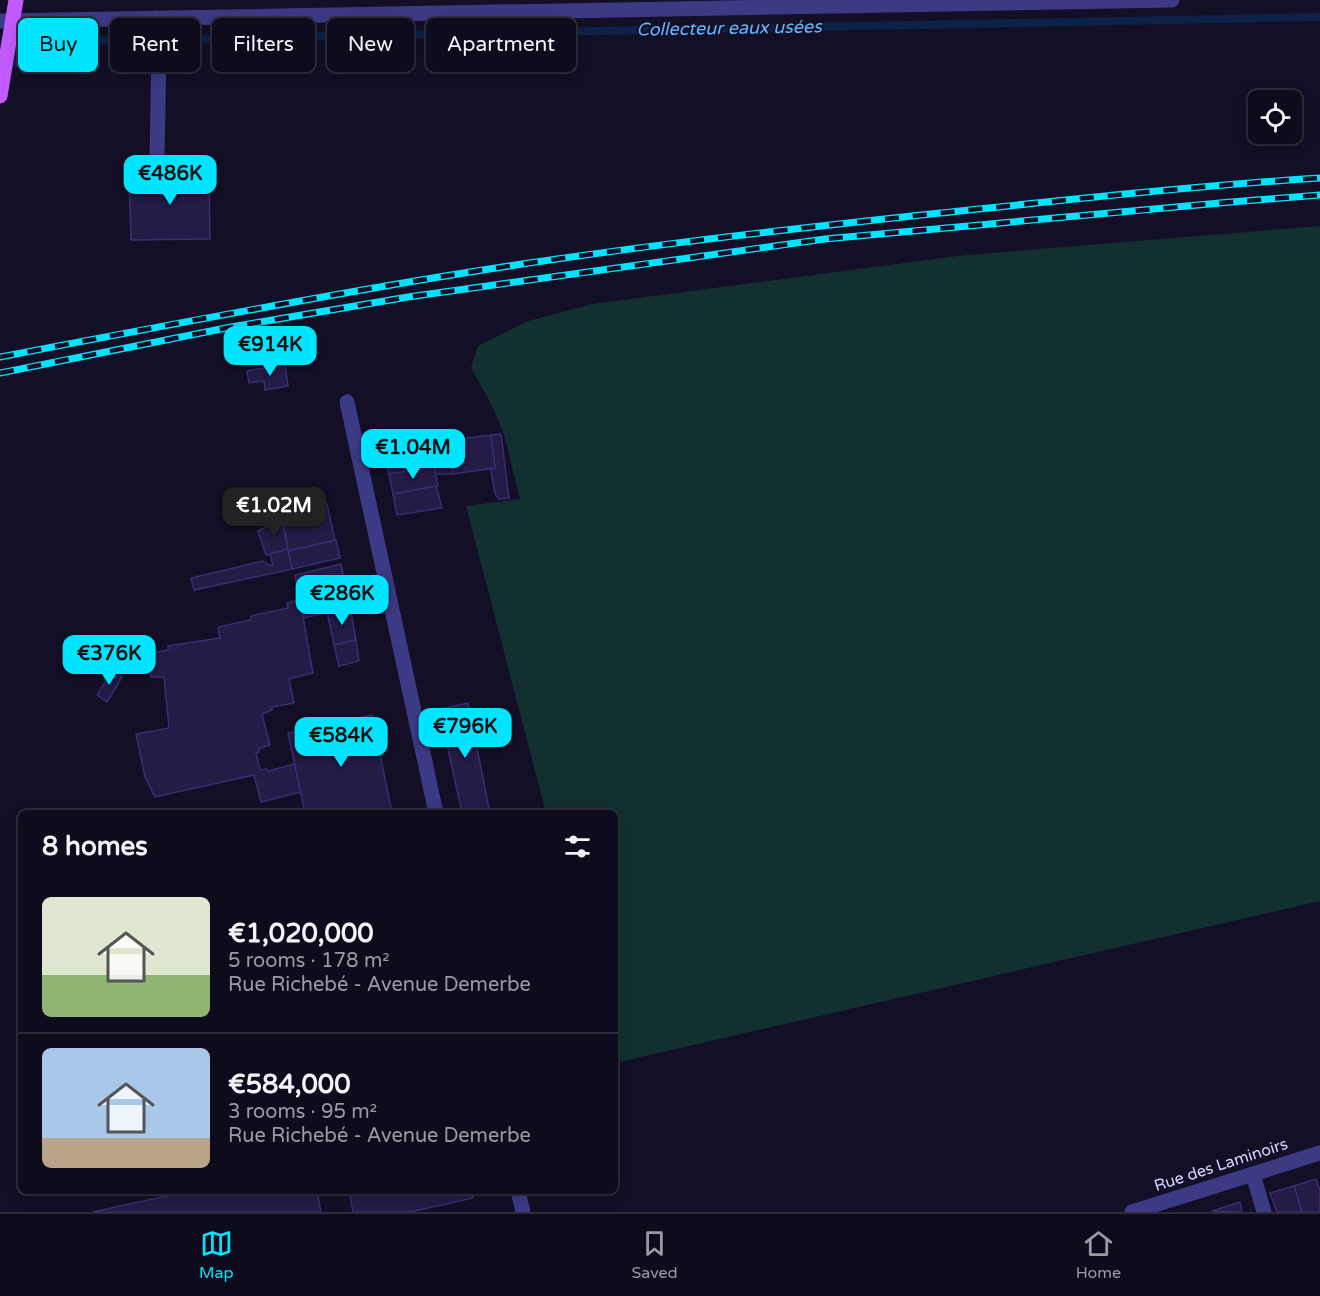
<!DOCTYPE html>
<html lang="en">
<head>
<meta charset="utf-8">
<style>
	:root { --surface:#0e0b1c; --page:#1c1929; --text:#f1f3f6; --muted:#9b9ba3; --line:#2e2b3b; --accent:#00e5ff }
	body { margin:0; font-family:"Varela Round",sans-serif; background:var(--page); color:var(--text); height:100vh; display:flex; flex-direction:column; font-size:22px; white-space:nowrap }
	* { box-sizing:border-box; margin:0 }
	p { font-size:20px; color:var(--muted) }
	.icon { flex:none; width:33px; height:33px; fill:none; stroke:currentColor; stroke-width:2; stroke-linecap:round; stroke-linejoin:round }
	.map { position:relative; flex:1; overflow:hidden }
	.details { position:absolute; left:18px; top:810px; width:600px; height:384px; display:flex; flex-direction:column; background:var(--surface); border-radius:9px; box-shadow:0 3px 15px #0003,0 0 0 2px var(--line) }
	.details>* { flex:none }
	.banner { position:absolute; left:18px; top:18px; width:600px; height:54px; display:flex; gap:12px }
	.buttons { position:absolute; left:1248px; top:90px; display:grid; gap:12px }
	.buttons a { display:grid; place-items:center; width:54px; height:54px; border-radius:9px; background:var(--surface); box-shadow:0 3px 15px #0003,0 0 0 2px var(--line); font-size:30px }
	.price { position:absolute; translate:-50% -51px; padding:0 14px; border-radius:12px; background:var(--accent); color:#111; font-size:20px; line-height:39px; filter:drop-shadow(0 2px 3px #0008) }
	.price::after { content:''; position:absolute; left:50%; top:36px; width:18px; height:14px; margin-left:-9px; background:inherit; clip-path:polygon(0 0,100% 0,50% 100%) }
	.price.active { background:#222; color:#fff }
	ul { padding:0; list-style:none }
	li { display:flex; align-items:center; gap:18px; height:150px; padding:0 24px }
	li+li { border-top:2px solid var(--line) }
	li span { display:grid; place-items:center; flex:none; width:168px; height:120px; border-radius:9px; color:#555 }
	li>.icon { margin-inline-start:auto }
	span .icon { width:72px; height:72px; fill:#fffc; stroke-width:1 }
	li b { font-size:26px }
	h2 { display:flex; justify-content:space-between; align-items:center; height:72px; padding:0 24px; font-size:26px }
	.chip { padding:0 21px; border-radius:9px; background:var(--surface); box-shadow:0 3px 15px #0003,0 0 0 2px var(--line); font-size:21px; line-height:54px }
	.chip.active { background:var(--accent); color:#111 }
	.tabs { display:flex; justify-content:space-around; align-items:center; height:84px; border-top:2px solid var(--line); background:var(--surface); font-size:16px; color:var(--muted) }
	.tabs a { display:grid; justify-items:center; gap:3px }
	.tabs .active { color:var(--accent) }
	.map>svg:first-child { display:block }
	.green { fill:#12302f }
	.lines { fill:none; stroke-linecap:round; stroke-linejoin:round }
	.stream { stroke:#0c2248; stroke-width:8 }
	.building { fill:#241b47; stroke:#3b2d73; stroke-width:1.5 }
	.minor { stroke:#3d3a85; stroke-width:15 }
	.rail-casing { stroke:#00e5ff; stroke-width:7 }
	.rail { stroke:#130f26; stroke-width:4.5; stroke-dasharray:14; stroke-linecap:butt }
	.major-bridge { stroke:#c25bff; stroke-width:15 }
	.labels { text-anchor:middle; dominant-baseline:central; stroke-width:4.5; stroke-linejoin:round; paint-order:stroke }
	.street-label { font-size:16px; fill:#d9d4ff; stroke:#130f26 }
	.water-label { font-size:18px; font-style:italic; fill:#62b6ff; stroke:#130f26 }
</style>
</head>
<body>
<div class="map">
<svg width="1320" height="1212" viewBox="0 0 1320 1212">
	<rect width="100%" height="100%" fill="#130f26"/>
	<!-- green -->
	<polygon class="green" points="1320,226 1320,901 615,1063 615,813 546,813 466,506 520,499 504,434 491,404 471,368 478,346 528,321 592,304 965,255"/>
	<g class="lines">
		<!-- stream -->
		<polyline class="stream" points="3,63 44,63 89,41 1320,17"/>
	</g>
	<!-- building -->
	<g class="building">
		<polygon points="180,168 180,173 209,172 210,239 131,240 129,174 158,173 158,169 160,169 161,173 178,173 177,169"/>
		<polygon points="285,364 288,386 265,390 264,381 249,383 247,371"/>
		<polygon points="501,434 509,498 499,499 495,494 492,477 491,469 495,468 491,435"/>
		<polygon points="491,435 495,468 453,474 449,440"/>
		<polygon points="449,440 453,474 436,474 430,442"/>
		<polygon points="430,442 434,467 389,474 383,448"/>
		<polygon points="434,467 438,486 393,494 389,474"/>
		<polygon points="436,486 442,508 397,515 393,494"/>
		<polygon points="320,496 327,504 335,540 288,551 282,517"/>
		<polygon points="282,518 288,549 266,555 258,531"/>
		<polygon points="336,540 340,558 292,569 288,551"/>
		<polygon points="288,549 292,569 194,590 191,578 263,561 269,565 273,565 270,554"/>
		<polygon points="341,564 350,607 304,618 295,575"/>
		<polygon points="300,600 313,673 289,679 294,703 272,707 272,710 262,714 270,745 258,749 259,752 256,753 260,770 267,769 268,771 295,764 301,792 261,802 254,775 155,797 145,777 136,734 169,728 164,677 151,677 150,653 168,650 168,646 220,638 218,627 251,620 251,616 288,608 287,603"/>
		<polygon points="350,607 356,640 334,645 327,612"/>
		<polygon points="356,640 359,661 339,666 334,645"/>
		<polygon points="112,671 122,677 107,702 97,695"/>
		<polygon points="468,703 490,813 462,813 441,717 438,718 436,710"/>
		<polygon points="372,715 392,813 305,813 288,733"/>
		<polygon points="1316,1179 1320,1190 1320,1212 1302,1212 1294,1186"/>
		<polygon points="1294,1186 1302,1212 1277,1212 1270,1193"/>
		<polygon points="189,1191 317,1191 321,1212 93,1212"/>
		<polygon points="349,1191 472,1191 473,1198 410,1212 353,1212"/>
		<polygon points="1240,1202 1242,1212 1212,1211"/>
	</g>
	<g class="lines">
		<!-- minor -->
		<g class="minor">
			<polyline points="156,18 159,47 157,160"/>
			<polyline points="0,21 1172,0"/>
			<polyline points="347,402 436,813"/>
			<polyline points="1253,1174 1264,1212"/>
			<polyline points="518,1191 523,1212"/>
			<polyline points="1132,1212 1320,1153"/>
		</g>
		<!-- rail casing -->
		<g class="rail-casing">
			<g id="rail">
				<path d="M0,357C136,331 272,305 409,282C585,252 762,232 940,213C1066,200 1193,186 1320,178"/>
				<polyline points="0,373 231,327 408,297 825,239 1231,202 1320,195"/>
			</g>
		</g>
		<!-- rail -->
		<use href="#rail" class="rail"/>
		<!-- major-bridge -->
		<polyline class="major-bridge" points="0,96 16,0"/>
	</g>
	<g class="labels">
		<!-- street labels -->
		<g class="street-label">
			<text transform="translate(1221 1165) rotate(-18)">Rue des Laminoirs</text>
		</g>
		<!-- water labels -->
		<g class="water-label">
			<text transform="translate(729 28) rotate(-1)">Collecteur eaux usées</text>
		</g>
	</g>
</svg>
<div class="buttons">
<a><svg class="icon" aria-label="locate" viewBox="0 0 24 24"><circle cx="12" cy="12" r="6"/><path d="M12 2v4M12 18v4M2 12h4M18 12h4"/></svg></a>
</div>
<b class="price" style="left:170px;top:206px">€486K</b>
<b class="price" style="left:270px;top:377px">€914K</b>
<b class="price" style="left:413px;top:480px">€1.04M</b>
<b class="price active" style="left:274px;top:538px">€1.02M</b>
<b class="price" style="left:342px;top:626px">€286K</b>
<b class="price" style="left:109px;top:686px">€376K</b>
<b class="price" style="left:465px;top:759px">€796K</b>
<b class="price" style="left:341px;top:768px">€584K</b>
<div class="banner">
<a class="chip active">Buy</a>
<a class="chip">Rent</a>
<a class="chip">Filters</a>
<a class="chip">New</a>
<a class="chip">Apartment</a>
</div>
<section class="details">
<h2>8 homes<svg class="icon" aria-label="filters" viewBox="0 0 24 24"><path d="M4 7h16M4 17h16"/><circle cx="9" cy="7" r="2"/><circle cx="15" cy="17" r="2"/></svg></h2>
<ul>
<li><span style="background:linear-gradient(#dfe7d0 65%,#8fb573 0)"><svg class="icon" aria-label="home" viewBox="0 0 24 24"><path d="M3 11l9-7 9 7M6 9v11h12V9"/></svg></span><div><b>€1,020,000</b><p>5 rooms · 178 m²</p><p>Rue Richebé - Avenue Demerbe</p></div></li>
<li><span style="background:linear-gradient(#a9c7e8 75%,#b9a48a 0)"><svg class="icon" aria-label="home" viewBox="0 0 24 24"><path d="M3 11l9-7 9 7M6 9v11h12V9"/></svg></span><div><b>€584,000</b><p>3 rooms · 95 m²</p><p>Rue Richebé - Avenue Demerbe</p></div></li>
</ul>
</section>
</div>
<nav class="tabs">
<a class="active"><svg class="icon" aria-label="map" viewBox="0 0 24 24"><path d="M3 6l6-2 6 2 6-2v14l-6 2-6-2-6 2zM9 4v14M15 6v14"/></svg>Map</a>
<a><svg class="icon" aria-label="saved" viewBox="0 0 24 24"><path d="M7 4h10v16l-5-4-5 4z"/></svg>Saved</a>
<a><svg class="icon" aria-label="home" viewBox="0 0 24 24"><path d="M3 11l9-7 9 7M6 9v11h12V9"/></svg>Home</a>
</nav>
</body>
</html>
